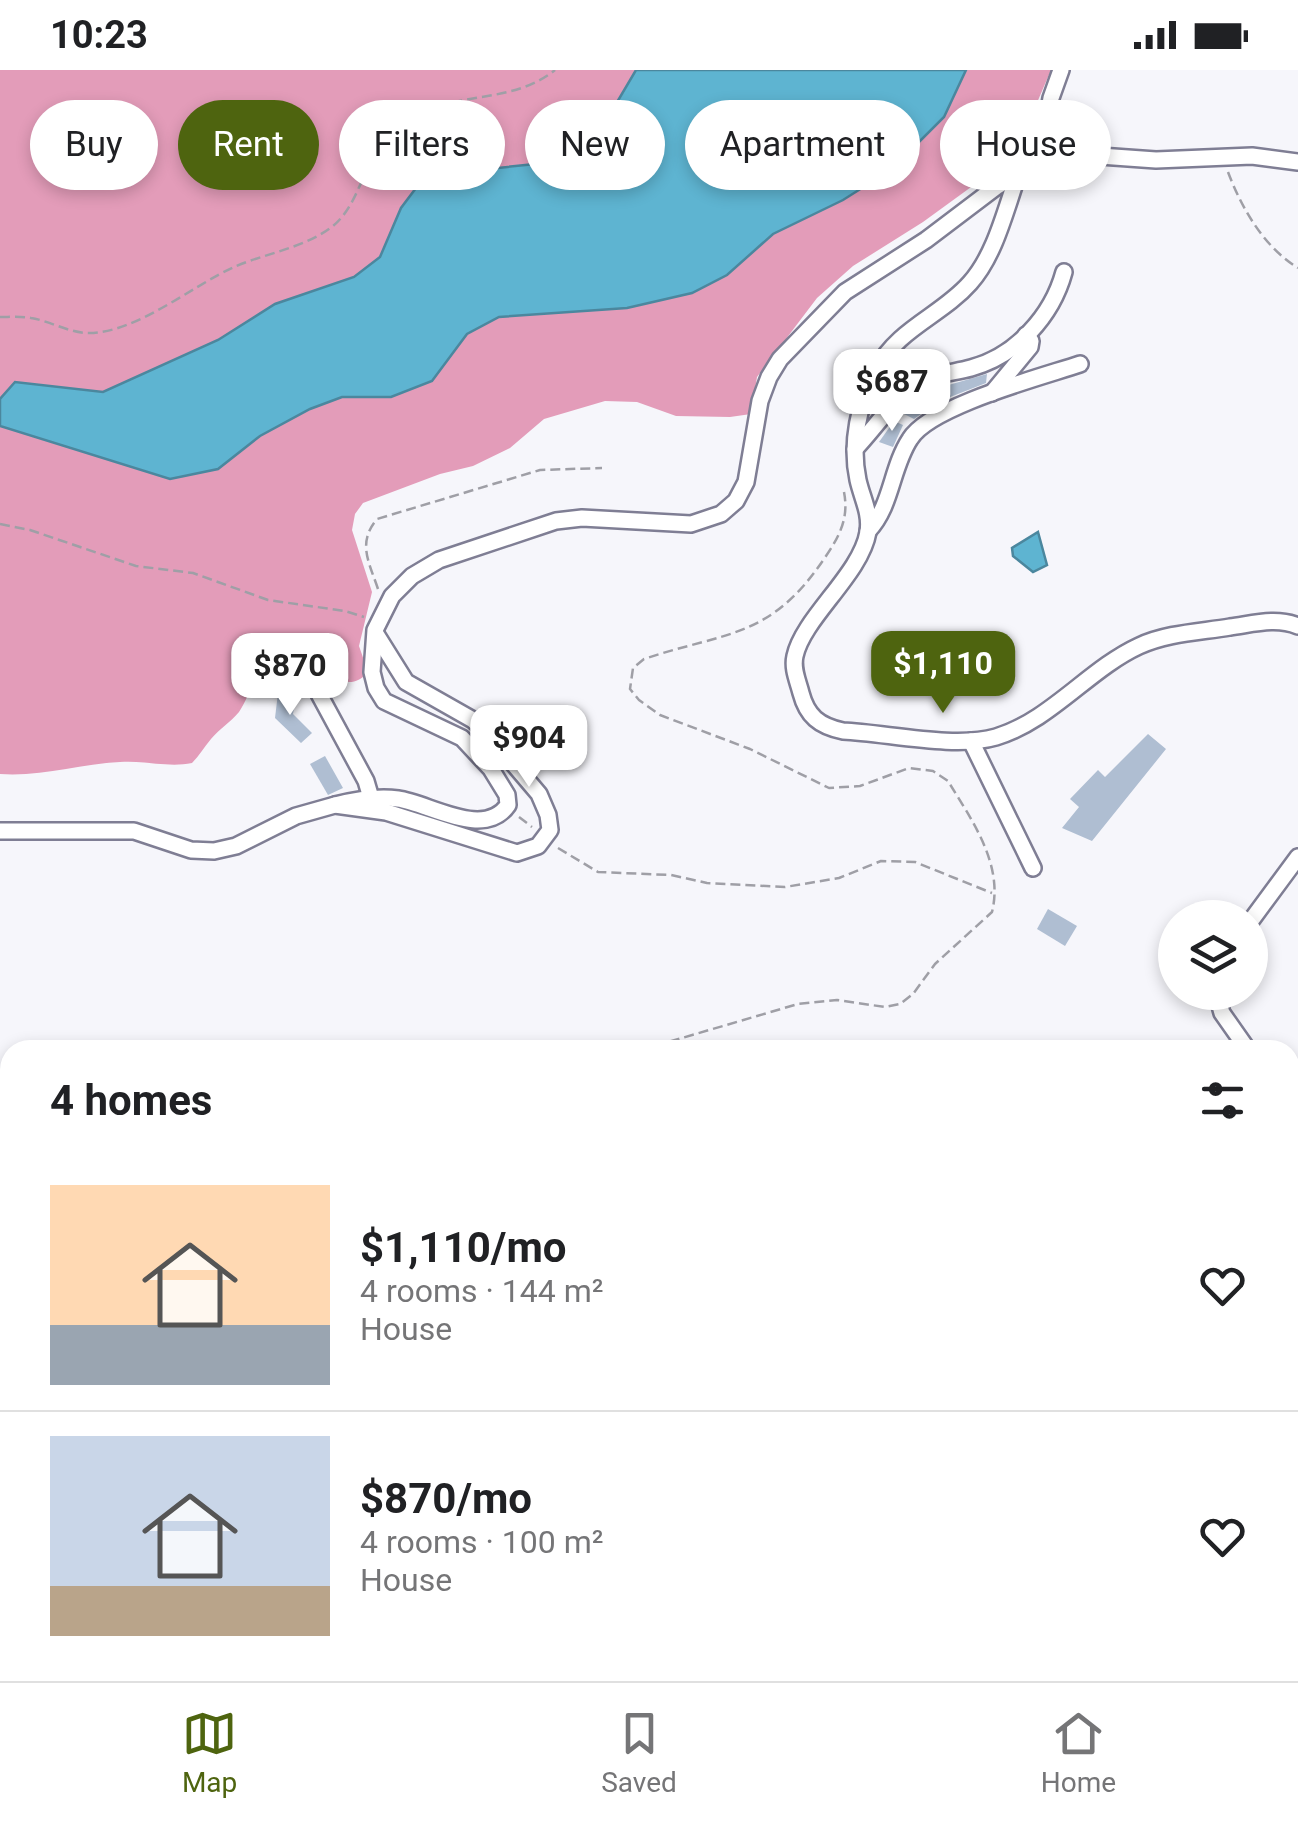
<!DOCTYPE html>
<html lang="en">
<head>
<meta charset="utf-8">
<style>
	:root { --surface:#fff; --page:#f6f6f6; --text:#202124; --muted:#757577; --line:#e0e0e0; --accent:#4e640f }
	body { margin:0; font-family:Roboto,sans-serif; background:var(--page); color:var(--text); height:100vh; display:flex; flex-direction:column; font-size:38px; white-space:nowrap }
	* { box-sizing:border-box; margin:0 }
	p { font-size:32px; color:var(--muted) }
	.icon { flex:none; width:55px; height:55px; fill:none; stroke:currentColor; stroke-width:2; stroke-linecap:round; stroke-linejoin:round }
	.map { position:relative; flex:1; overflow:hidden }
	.sheet { position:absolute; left:0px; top:970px; width:1300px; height:642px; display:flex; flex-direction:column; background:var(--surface); border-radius:30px 30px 0 0; box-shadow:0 5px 15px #0003 }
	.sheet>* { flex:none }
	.banner { position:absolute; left:30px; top:30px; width:1240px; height:90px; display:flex; gap:20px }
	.controls { position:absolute; left:1158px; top:830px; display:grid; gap:20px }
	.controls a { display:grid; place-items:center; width:110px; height:110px; border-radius:50%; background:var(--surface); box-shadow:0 5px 15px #0003; font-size:50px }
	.price { position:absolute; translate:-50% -85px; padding:0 22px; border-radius:20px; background:#fff; color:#222; font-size:32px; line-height:65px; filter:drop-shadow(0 2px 5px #0008) }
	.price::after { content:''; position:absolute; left:50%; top:60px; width:30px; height:22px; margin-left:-15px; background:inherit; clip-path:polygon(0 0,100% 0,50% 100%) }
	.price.current { background:var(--accent); color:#fff }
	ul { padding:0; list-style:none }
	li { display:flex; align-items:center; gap:30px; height:250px; padding:0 50px }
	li+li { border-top:2px solid var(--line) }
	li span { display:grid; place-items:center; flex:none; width:280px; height:200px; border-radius:0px; color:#555 }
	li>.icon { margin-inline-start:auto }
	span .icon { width:120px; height:120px; fill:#fffc; stroke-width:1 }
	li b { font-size:42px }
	h2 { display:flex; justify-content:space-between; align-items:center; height:120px; padding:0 50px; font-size:42px }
	.chip { padding:0 35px; border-radius:45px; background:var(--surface); box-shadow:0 5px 15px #0003; font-size:35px; line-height:90px }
	.chip.current { background:var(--accent); color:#fff }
	.status { display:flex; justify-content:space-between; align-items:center; height:70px; padding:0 50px; background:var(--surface); direction:ltr }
	.status svg { height:28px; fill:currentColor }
	.tabs { display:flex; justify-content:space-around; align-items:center; height:140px; border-top:2px solid var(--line); background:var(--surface); font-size:28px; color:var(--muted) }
	.tabs a { display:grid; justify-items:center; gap:5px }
	.tabs .current { color:var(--accent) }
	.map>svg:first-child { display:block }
	.forest { fill:#e39cb9 }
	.water { fill:#5eb4d1; stroke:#4b879e; stroke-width:2.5 }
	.building { fill:#afbed2 }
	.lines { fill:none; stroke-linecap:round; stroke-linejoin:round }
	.minor-casing { stroke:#7f7e94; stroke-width:20 }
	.path { stroke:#9f9fa6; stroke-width:2.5; stroke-dasharray:10 5; stroke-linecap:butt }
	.minor { stroke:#fff; stroke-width:15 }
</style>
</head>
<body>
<div class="status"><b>10:23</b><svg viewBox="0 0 49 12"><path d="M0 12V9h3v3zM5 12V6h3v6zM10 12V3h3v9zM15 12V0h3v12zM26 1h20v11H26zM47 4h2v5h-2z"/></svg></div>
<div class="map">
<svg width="1298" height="1611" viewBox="0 0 1298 1611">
	<rect width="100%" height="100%" fill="#f6f6fb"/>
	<!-- forest -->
	<path class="forest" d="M0,0H1051L1021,70L1000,96L923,152L853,196L817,228L757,307L751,344L730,347L676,346L637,332L605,331L544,349L510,378L473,396L440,404L363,433L355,444L352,460L372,522L359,576L368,602C341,633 319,582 287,586C254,591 254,620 239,642C231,652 219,659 211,669C204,677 199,686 192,693C168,698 144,690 120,692C79,694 41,707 0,704Z"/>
	<!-- water -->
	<g class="water">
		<polygon points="636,0 966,0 944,47 892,99 843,130 773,164 727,205 692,223 627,238 499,247 467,264 432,311 391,327 342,327 310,339 260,366 218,399 170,409 0,356 0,329 15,312 103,322 218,270 275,234 354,207 380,187 401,138 419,114 450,103 535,94 585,65 616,34"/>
		<polygon points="1038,462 1047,495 1033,502 1013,486 1012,478"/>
		<polygon points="1290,1105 1298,1114 1298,1276 1290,1279"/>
		<polygon points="587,1603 587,1602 809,1603 802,1611 587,1611"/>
	</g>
	<!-- building -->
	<g class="building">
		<polygon points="987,304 986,313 940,331 933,319 921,344 914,349 902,343 931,320"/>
		<polygon points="894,351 903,355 893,377 879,372"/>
		<polygon points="278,623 296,628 293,644 312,663 301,673 275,648"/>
		<polygon points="1148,664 1166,679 1092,771 1062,758 1079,737 1070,729 1098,700 1105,707"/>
		<polygon points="325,686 343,718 328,725 310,694"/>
		<polygon points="1048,839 1077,856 1065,876 1037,859"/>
	</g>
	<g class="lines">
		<!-- minor casing -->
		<g class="minor-casing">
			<g id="minor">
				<polyline points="1039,94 1051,28 1061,0"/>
				<path d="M1019,102C1006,137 996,184 970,213C941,246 898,258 876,300C859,333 850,373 858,410C862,428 871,443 868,462C861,504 803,548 795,586C792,599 798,611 801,623C807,646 819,656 843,661C887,663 955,679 996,667C1050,651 1089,599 1139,576C1167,563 1200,562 1230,557C1253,554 1276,547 1298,556"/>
				<polyline points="992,323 1030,277 1031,271 1026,265"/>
				<path d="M855,379C876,357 893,329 920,313C937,303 953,303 971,298C1016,286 1052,246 1064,202"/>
				<path d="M868,461C892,436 891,398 910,369C930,336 1041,307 1080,294"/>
				<polyline points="319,624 366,711 371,728"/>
				<polyline points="971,671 1033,798"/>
				<path d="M335,735C355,730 377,726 398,729C429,733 484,770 508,735L507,725L491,699L462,668L384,631L376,618L372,602L375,560L392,526L412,506L439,490L556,451L582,448L691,454L721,444L736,431L746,412L760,331L769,307L780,289L845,222L926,170L996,117L1026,98L1049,91L1100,86L1156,90L1252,86L1298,92"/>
				<polyline points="0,761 134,761 191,780 214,781 236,776 296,746 335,735 386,742 517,783 538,776 550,760 548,745 539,724 488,664 473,650 406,612 376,564"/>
				<polyline points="1250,852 1298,787"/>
				<polyline points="1216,922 1222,943 1248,980"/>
				<polyline points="1290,1030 1298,1040"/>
				<polyline points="1294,1611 1298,1606"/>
			</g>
		</g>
		<!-- path -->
		<g class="path">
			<path d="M1228,102C1242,139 1264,177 1298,198"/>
			<path d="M0,247C10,247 21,246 31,248C50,251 69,263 89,263C136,263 192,216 234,197C266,183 305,178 333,156C362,132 364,85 393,60C445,16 506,39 555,0"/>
			<polyline points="0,454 30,460 136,496 193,503 268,530 345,541 364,547"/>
			<path d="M378,519C369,492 357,473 377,449L540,400L602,398"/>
			<polyline points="519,747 532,757"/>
			<polyline points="558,778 598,802 671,805 707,813 785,817 839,808 881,791 915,792 992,823"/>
			<path d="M641,980L798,934L837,930L885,937L900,934L913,924L935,894L992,842C1004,794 971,749 948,711L933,701L909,698L860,716L829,718L750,679L660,645L639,630L630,619L633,598L644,589C728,561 771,569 826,486C840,465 849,448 844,422"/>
			<polyline points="1290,1326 1298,1324"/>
			<polyline points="1290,1400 1298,1391"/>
			<polyline points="345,1611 349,1602"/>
			<polyline points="855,1611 861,1602"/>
			<polyline points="971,1611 988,1602"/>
		</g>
		<!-- minor -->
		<use href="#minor" class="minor"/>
	</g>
</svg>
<div class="controls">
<a><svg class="icon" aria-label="layers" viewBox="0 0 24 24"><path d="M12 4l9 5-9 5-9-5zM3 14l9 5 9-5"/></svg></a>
</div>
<b class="price" style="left:892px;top:364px">$687</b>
<b class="price current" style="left:943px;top:646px">$1,110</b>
<b class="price" style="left:290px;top:648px">$870</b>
<b class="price" style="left:529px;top:720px">$904</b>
<div class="banner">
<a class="chip">Buy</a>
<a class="chip current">Rent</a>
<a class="chip">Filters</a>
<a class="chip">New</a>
<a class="chip">Apartment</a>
<a class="chip">House</a>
</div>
<section class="sheet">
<h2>4 homes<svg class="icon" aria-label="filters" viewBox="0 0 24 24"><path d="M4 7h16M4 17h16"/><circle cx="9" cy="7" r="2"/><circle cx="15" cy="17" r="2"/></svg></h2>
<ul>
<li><span style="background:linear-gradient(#ffd9b3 70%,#9aa5b1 0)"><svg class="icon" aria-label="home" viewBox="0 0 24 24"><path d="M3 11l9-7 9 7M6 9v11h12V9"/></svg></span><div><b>$1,110/mo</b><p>4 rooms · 144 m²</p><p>House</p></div><svg class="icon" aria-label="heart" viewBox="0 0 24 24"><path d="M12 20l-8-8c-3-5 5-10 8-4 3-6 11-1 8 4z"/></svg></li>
<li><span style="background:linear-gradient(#c9d6e8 75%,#b9a48a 0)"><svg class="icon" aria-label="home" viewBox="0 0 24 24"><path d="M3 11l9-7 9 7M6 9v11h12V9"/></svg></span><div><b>$870/mo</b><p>4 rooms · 100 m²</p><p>House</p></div><svg class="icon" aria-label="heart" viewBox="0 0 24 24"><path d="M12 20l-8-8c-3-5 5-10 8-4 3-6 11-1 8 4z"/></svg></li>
</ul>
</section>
</div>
<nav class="tabs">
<a class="current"><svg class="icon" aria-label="map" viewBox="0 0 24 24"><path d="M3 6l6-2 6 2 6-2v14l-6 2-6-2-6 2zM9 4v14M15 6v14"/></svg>Map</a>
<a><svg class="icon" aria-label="saved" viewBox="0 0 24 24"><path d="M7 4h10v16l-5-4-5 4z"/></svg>Saved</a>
<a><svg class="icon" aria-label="home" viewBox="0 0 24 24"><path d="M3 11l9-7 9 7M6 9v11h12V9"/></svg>Home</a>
</nav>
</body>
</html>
